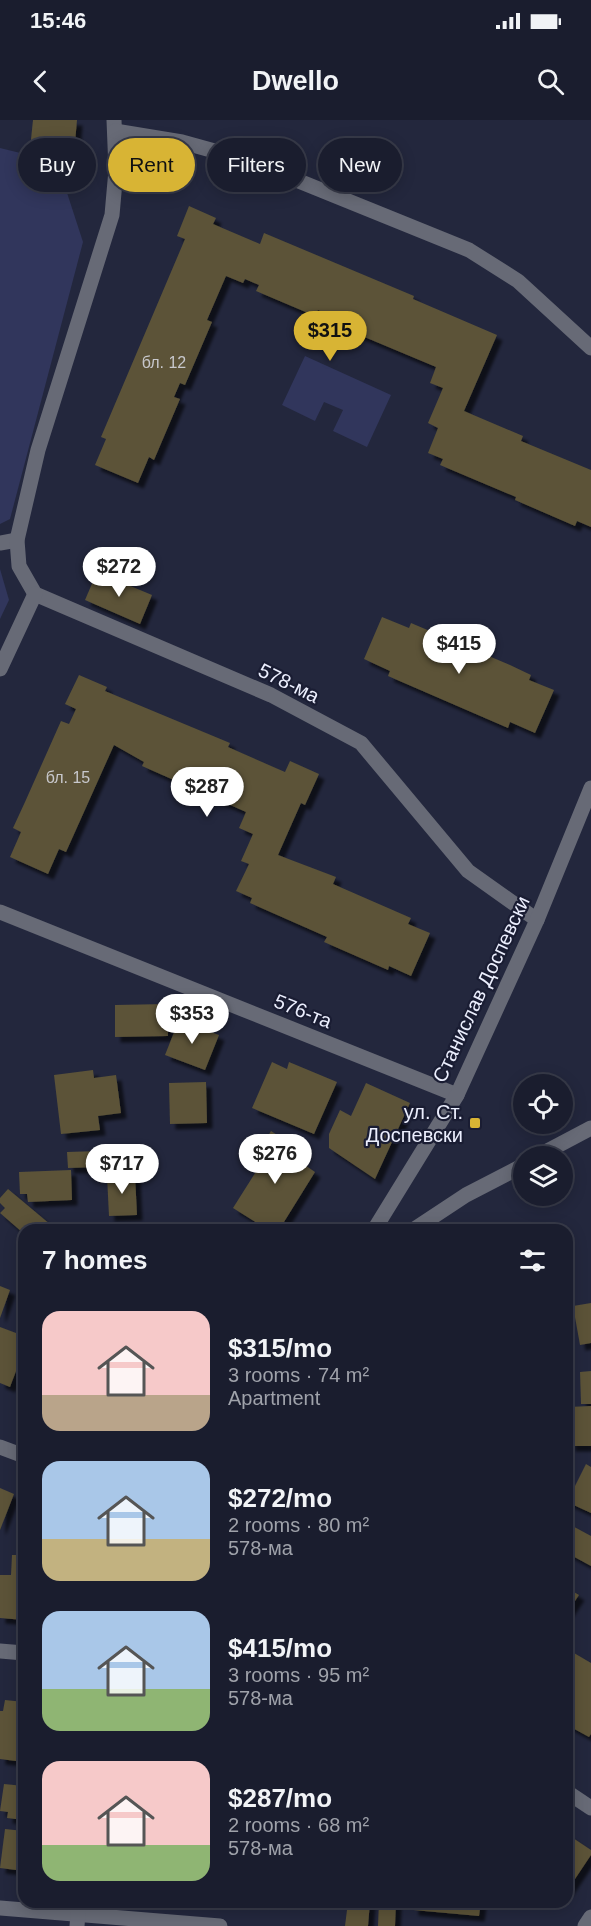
<!DOCTYPE html>
<html lang="en">
<head>
<meta charset="utf-8">
<style>
	:root { --surface:#1a1d2e; --page:#232636; --text:#f1f3f6; --muted:#9fa2aa; --line:#383b4a; --accent:#d8b434 }
	body { margin:0; font-family:Arial,sans-serif; background:var(--page); color:var(--text); height:100vh; display:flex; flex-direction:column; font-size:22px; white-space:nowrap }
	* { box-sizing:border-box; margin:0 }
	p { font-size:20px; color:var(--muted) }
	.icon { flex:none; width:33px; height:33px; fill:none; stroke:currentColor; stroke-width:2; stroke-linecap:round; stroke-linejoin:round }
	.map { position:relative; flex:1; overflow:hidden }
	.panel { position:absolute; left:18px; top:1104px; width:555px; height:684px; display:flex; flex-direction:column; background:var(--surface); border-radius:18px; box-shadow:0 3px 15px #0003,0 0 0 2px var(--line) }
	.panel>* { flex:none }
	.hud { position:absolute; left:18px; top:18px; width:555px; height:54px; display:flex; gap:12px }
	.tools { position:absolute; left:513px; top:954px; display:grid; gap:12px }
	.tools a { display:grid; place-items:center; width:60px; height:60px; border-radius:50%; background:var(--surface); box-shadow:0 3px 15px #0003,0 0 0 2px var(--line); font-size:30px }
	.price { position:absolute; translate:-50% -51px; padding:0 14px; border-radius:21px; background:#fff; color:#222; font-size:20px; line-height:39px; filter:drop-shadow(0 2px 3px #0008) }
	.price::after { content:''; position:absolute; left:50%; top:36px; width:18px; height:14px; margin-left:-9px; background:inherit; clip-path:polygon(0 0,100% 0,50% 100%) }
	.price.active { background:var(--accent); color:#111 }
	ul { padding:0; list-style:none }
	li { display:flex; align-items:center; gap:18px; height:150px; padding:0 24px }
	li span { display:grid; place-items:center; flex:none; width:168px; height:120px; border-radius:18px; color:#555 }
	li>.icon { margin-inline-start:auto }
	span .icon { width:72px; height:72px; fill:#fffc; stroke-width:1 }
	li b { font-size:26px }
	h2 { display:flex; justify-content:space-between; align-items:center; height:72px; padding:0 24px; font-size:26px }
	.tag { padding:0 21px; border-radius:27px; background:var(--surface); box-shadow:0 3px 15px #0003,0 0 0 2px var(--line); font-size:21px; line-height:54px }
	.tag.active { background:var(--accent); color:#111 }
	.status { display:flex; justify-content:space-between; align-items:center; height:42px; padding:0 30px; background:var(--surface); direction:ltr }
	.status svg { height:16px; fill:currentColor }
	header { display:flex; justify-content:space-between; align-items:center; height:78px; padding:0 24px; background:var(--surface); font-size:27px; font-weight:700 }
	.map>svg:first-child { display:block }
	.green { fill:#31365c }
	.building { fill:#5b5338; filter:url(#shadow) }
	.lines { fill:none; stroke-linecap:round; stroke-linejoin:round }
	.service { stroke:#676a76; stroke-width:15 }
	.minor { stroke:#676a76; stroke-width:15 }
	.tertiary { stroke:#676a76; stroke-width:15 }
	.poi-dot { fill:#d8b434; stroke:#1a1d33; stroke-width:2 }
	.labels { text-anchor:middle; dominant-baseline:central; stroke-width:4.5; stroke-linejoin:round; paint-order:stroke }
	.number-label { font-size:16px; fill:#c8c8cc }
	.street-label { font-size:20px; fill:#eceffe; stroke:#1a1d33 }
	.poi-label { font-size:20px; fill:#eceffe; stroke:#1a1d33; text-anchor:end }
</style>
</head>
<body>
<div class="status"><b>15:46</b><svg viewBox="0 0 49 12"><path d="M0 12V9h3v3zM5 12V6h3v6zM10 12V3h3v9zM15 12V0h3v12zM26 1h20v11H26zM47 4h2v5h-2z"/></svg></div>
<header><svg class="icon" aria-label="back" viewBox="0 0 24 24"><path d="M15 5l-7 7 7 7"/></svg>Dwello<svg class="icon" aria-label="search" viewBox="0 0 24 24"><circle cx="10" cy="10" r="6"/><path d="M15 15l6 6"/></svg></header>
<div class="map">
<svg width="591" height="1806" viewBox="0 0 591 1806">
	<defs>
		<filter id="shadow"><feDropShadow dx="5.5" dy="5.5" stdDeviation="1.5" flood-color="#0009"/></filter>
	</defs>
	<rect width="100%" height="100%" fill="#23273d"/>
	<!-- green -->
	<g class="green">
		<polygon points="0,28 57,42 83,122 10,399 0,404"/>
		<polygon points="305,236 391,275 367,327 333,311 343,290 324,282 315,301 282,285"/>
		<polygon points="0,449 9,480 0,499"/>
	</g>
	<!-- building -->
	<g class="building">
		<polygon points="33,0 77,0 74,34 30,29"/>
		<polygon points="189,86 216,98 213,104 260,124 264,113 414,176 413,179 497,215 464,291 523,316 521,321 591,350 591,407 577,401 575,406 515,380 516,377 440,345 443,339 428,333 438,308 428,303 443,268 430,263 436,247 331,203 333,197 318,190 315,196 256,171 259,165 245,159 243,163 226,156 207,200 212,202 185,265 180,263 174,277 180,279 154,340 149,337 138,363 95,345 106,319 101,317 185,119 177,116"/>
		<polygon points="97,452 152,475 140,504 85,480"/>
		<polygon points="382,497 409,508 411,503 510,545 531,555 529,560 554,570 535,613 510,602 508,608 388,556 390,551 364,539"/>
		<polygon points="79,555 107,567 105,571 230,623 228,627 278,649 285,652 290,641 319,654 305,685 301,683 278,735 336,757 333,764 411,798 408,804 430,813 411,856 389,846 388,850 324,822 327,817 250,783 252,778 236,771 249,744 241,741 253,714 239,708 246,692 142,646 144,642 114,625 66,732 59,729 48,754 10,737 21,712 13,708 25,682 61,601 69,604 76,589 65,584"/>
		<polygon points="167,884 168,916 115,917 115,885"/>
		<polygon points="179,900 219,915 205,950 165,935"/>
		<polygon points="272,942 287,949 289,942 337,962 314,1014 252,988"/>
		<polygon points="93,950 94,958 116,955 121,993 98,996 100,1010 61,1014 54,955"/>
		<polygon points="206,962 207,1003 170,1004 169,963"/>
		<polygon points="366,963 410,983 375,1059 329,1028 329,1014 340,990 351,996"/>
		<polygon points="271,1011 301,1030 296,1039 315,1052 279,1110 268,1110 233,1088 267,1034 260,1029"/>
		<polygon points="130,1030 131,1046 68,1048 67,1032"/>
		<polygon points="71,1050 72,1080 28,1082 27,1074 20,1074 19,1052"/>
		<polygon points="135,1055 137,1095 109,1096 107,1056"/>
		<polygon points="8,1069 57,1110 24,1110 24,1123 17,1117 22,1112 0,1093 5,1088 0,1083 0,1078"/>
		<polygon points="0,1166 10,1170 0,1198"/>
		<polygon points="591,1183 591,1223 580,1225 573,1186"/>
		<polygon points="0,1207 24,1216 24,1230 10,1267 0,1263"/>
		<polygon points="591,1251 591,1284 581,1284 580,1252"/>
		<polygon points="591,1286 591,1326 570,1326 568,1287"/>
		<polygon points="586,1344 591,1347 591,1393 567,1382"/>
		<polygon points="0,1368 14,1374 0,1410"/>
		<polygon points="567,1403 591,1416 591,1446 567,1433"/>
		<polygon points="12,1435 24,1435 24,1500 0,1498 0,1455 11,1455"/>
		<polygon points="567,1468 579,1475 567,1493"/>
		<polygon points="574,1533 591,1543 591,1614 589,1617 567,1605 567,1545"/>
		<polygon points="5,1580 24,1582 24,1642 0,1639 0,1591 3,1591"/>
		<polygon points="4,1664 24,1666 24,1700 7,1698 8,1692 0,1691"/>
		<polygon points="5,1709 24,1711 24,1751 0,1748"/>
		<polygon points="567,1714 591,1730 591,1735 567,1771"/>
		<polygon points="348,1782 370,1782 368,1806 345,1806"/>
		<polygon points="379,1782 396,1782 395,1806 378,1806"/>
		<polygon points="413,1782 481,1782 479,1796 413,1790"/>
	</g>
	<g class="lines">
		<!-- service -->
		<polyline class="service" points="0,423 17,420"/>
		<!-- minor -->
		<g class="minor">
			<polyline points="114,0 116,50 112,95 38,330 17,420 19,446 35,474 271,575 361,623 468,751 537,800"/>
			<polyline points="115,11 182,22 247,40 469,130 518,161 591,228"/>
			<polyline points="0,549 35,474"/>
			<polyline points="0,792 457,975"/>
			<polyline points="538,1036 591,1008"/>
			<polyline points="374,1110 457,975 537,800 591,668"/>
			<polyline points="413,1110 466,1075 524,1045"/>
			<polyline points="0,1531 24,1533"/>
			<polyline points="0,1788 220,1806"/>
			<polyline points="77,1806 79,1782"/>
			<polyline points="585,1806 591,1797"/>
		</g>
		<!-- tertiary -->
		<g class="tertiary">
			<polyline points="0,1327 24,1336"/>
			<polyline points="567,1672 591,1688"/>
		</g>
	</g>
	<!-- markers -->
	<rect class="poi-dot" x="469" y="997" width="12" height="12" rx="3"/>
	<g class="labels">
		<!-- number labels -->
		<g class="number-label">
			<text x="164" y="242">бл. 12</text>
			<text x="68" y="657">бл. 15</text>
		</g>
		<!-- street labels -->
		<g class="street-label">
			<text transform="translate(289 563) rotate(26)">578-ма</text>
			<text transform="translate(481 869) rotate(-65)">Станислав Доспевски</text>
			<text transform="translate(303 891) rotate(22)">576-та</text>
		</g>
		<!-- poi labels -->
		<g class="poi-label">
			<text x="463" y="992">ул. Ст.<tspan x="463" dy="23">Доспевски</tspan></text>
		</g>
	</g>
</svg>
<div class="tools">
<a><svg class="icon" aria-label="locate" viewBox="0 0 24 24"><circle cx="12" cy="12" r="6"/><path d="M12 2v4M12 18v4M2 12h4M18 12h4"/></svg></a>
<a><svg class="icon" aria-label="layers" viewBox="0 0 24 24"><path d="M12 4l9 5-9 5-9-5zM3 14l9 5 9-5"/></svg></a>
</div>
<b class="price active" style="left:330px;top:242px">$315</b>
<b class="price" style="left:119px;top:478px">$272</b>
<b class="price" style="left:459px;top:555px">$415</b>
<b class="price" style="left:207px;top:698px">$287</b>
<b class="price" style="left:192px;top:925px">$353</b>
<b class="price" style="left:275px;top:1065px">$276</b>
<b class="price" style="left:122px;top:1075px">$717</b>
<div class="hud">
<a class="tag">Buy</a>
<a class="tag active">Rent</a>
<a class="tag">Filters</a>
<a class="tag">New</a>
</div>
<section class="panel">
<h2>7 homes<svg class="icon" aria-label="filters" viewBox="0 0 24 24"><path d="M4 7h16M4 17h16"/><circle cx="9" cy="7" r="2"/><circle cx="15" cy="17" r="2"/></svg></h2>
<ul>
<li><span style="background:linear-gradient(#f6c9c9 70%,#b9a48a 0)"><svg class="icon" aria-label="home" viewBox="0 0 24 24"><path d="M3 11l9-7 9 7M6 9v11h12V9"/></svg></span><div><b>$315/mo</b><p>3 rooms · 74 m²</p><p>Apartment</p></div></li>
<li><span style="background:linear-gradient(#a9c7e8 65%,#c2b280 0)"><svg class="icon" aria-label="home" viewBox="0 0 24 24"><path d="M3 11l9-7 9 7M6 9v11h12V9"/></svg></span><div><b>$272/mo</b><p>2 rooms · 80 m²</p><p>578-ма</p></div></li>
<li><span style="background:linear-gradient(#a9c7e8 65%,#8fb573 0)"><svg class="icon" aria-label="home" viewBox="0 0 24 24"><path d="M3 11l9-7 9 7M6 9v11h12V9"/></svg></span><div><b>$415/mo</b><p>3 rooms · 95 m²</p><p>578-ма</p></div></li>
<li><span style="background:linear-gradient(#f6c9c9 70%,#8fb573 0)"><svg class="icon" aria-label="home" viewBox="0 0 24 24"><path d="M3 11l9-7 9 7M6 9v11h12V9"/></svg></span><div><b>$287/mo</b><p>2 rooms · 68 m²</p><p>578-ма</p></div></li>
</ul>
</section>
</div>
</body>
</html>
